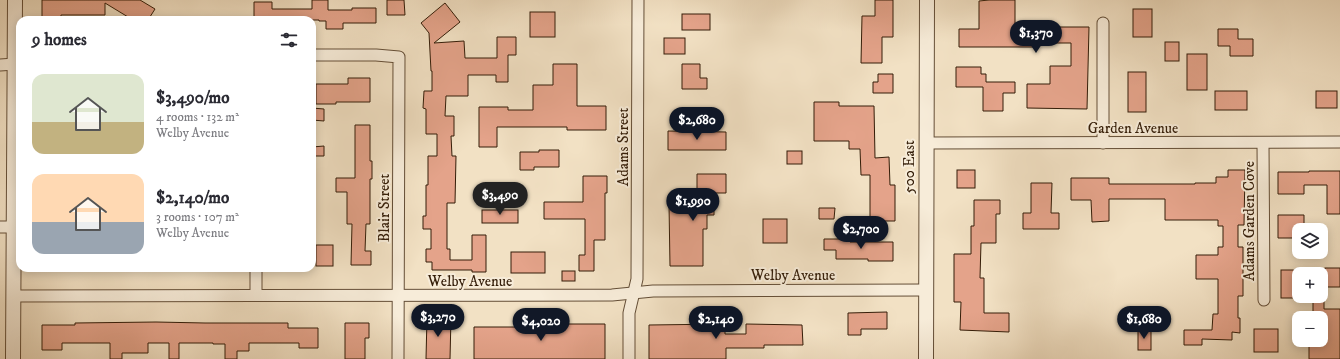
<!DOCTYPE html>
<html lang="en">
<head>
<meta charset="utf-8">
<style>
	:root { --surface:#fff; --page:#f2f2f3; --text:#2b2b33; --muted:#7c7c81; --accent:#111827 }
	body { margin:0; font-family:"IM FELL DW Pica",serif; background:var(--page); color:var(--text); height:100vh; display:flex; flex-direction:column; font-size:15px; white-space:nowrap }
	* { box-sizing:border-box; margin:0 }
	p { font-size:13px; color:var(--muted) }
	.icon { flex:none; width:22px; height:22px; fill:none; stroke:currentColor; stroke-width:2; stroke-linecap:round; stroke-linejoin:round }
	.map { position:relative; flex:1; overflow:hidden }
	.drawer { position:absolute; left:16px; top:16px; width:300px; height:256px; display:flex; flex-direction:column; background:var(--surface); border-radius:12px; box-shadow:0 2px 10px #0003 }
	.drawer>* { flex:none }
	.tools { position:absolute; left:1292px; top:223px; display:grid; gap:8px }
	.tools a { display:grid; place-items:center; width:36px; height:36px; border-radius:8px; background:var(--surface); box-shadow:0 2px 10px #0003; font-size:20px }
	.price { position:absolute; translate:-50% -34px; padding:0 9px; border-radius:14px; background:var(--accent); color:#fff; font-size:13px; line-height:26px; filter:drop-shadow(0 1px 2px #0008) }
	.price::after { content:''; position:absolute; left:50%; top:24px; width:12px; height:9px; margin-left:-6px; background:inherit; clip-path:polygon(0 0,100% 0,50% 100%) }
	.price.active { background:#222; color:#fff }
	ul { padding:0; list-style:none }
	li { display:flex; align-items:center; gap:12px; height:100px; padding:0 16px }
	li span { display:grid; place-items:center; flex:none; width:112px; height:80px; border-radius:12px; color:#555 }
	li>.icon { margin-inline-start:auto }
	span .icon { width:48px; height:48px; fill:#fffc; stroke-width:1 }
	li b { font-size:17px }
	h2 { display:flex; justify-content:space-between; align-items:center; height:48px; padding:0 16px; font-size:17px }
	.map>svg:first-child { display:block }
	.building { fill:#e4a38a; stroke:#341d08 }
	.lines { fill:none; stroke-linecap:round; stroke-linejoin:round }
	.minor-casing { stroke:#644e37; stroke-width:13 }
	.tertiary-casing { stroke:#644e37; stroke-width:16 }
	.minor { stroke:#f7ecd9; stroke-width:11 }
	.tertiary { stroke:#f7ecd9; stroke-width:14 }
	.labels { text-anchor:middle; dominant-baseline:central; stroke-width:4; stroke-linejoin:round; paint-order:stroke }
	.street-label { font-size:15px; fill:#341d08; stroke:#f7ecd9 }
</style>
</head>
<body>
<div class="map">
<svg width="1340" height="359" viewBox="0 0 1340 359">
	<rect width="100%" height="100%" fill="#f2e1c4"/>
	<filter id="stains"><feTurbulence type="fractalNoise" baseFrequency=".005" numOctaves="4"/><feColorMatrix values="0 0 0 0 .2 0 0 0 0 .09 0 0 0 0 .02 0 0 0 .5 -.17"/></filter>
	<radialGradient id="worn" r=".72"><stop offset=".6" stop-color="#630" stop-opacity="0"/><stop offset="1" stop-color="#630" stop-opacity=".3"/></radialGradient>
	<!-- building -->
	<g class="building">
		<polygon points="42,0 140,0 155,9 148,20 133,20 105,3 105,15 61,15 61,18 42,18"/>
		<polygon points="312,0 328,0 328,10 352,10 352,8 376,8 376,23 343,23 343,29 326,29 326,21 319,21 319,20 254,20 254,2 272,2 272,9 312,9"/>
		<polygon points="387,0 404,0 405,15 387,15"/>
		<polygon points="875,0 893,0 893,37 882,37 882,63 861,63 862,16 875,16"/>
		<polygon points="989,0 1015,0 1015,29 1054,29 1054,27 1089,27 1087,109 1027,108 1027,84 1050,84 1050,66 1071,66 1071,43 1038,43 1038,47 959,47 959,29 979,29 979,1"/>
		<polygon points="445,3 460,22 434,43 464,41 465,58 497,58 497,37 516,37 516,55 508,55 508,82 496,82 496,75 468,75 468,96 446,96 445,116 454,116 454,136 451,136 452,156 456,156 455,203 447,203 447,249 450,249 450,260 472,260 472,235 486,235 486,272 472,272 472,270 432,270 432,262 426,262 426,249 431,249 431,229 423,229 423,216 426,216 426,185 428,185 428,156 437,156 437,134 426,134 426,109 423,108 424,91 432,91 432,71 431,71 429,33 421,23"/>
		<rect x="1133" y="9" width="19" height="28"/>
		<rect x="530" y="12" width="25" height="25"/>
		<rect x="682" y="14" width="28" height="16"/>
		<polygon points="1218,29 1238,29 1238,39 1253,39 1253,56 1230,56 1230,46 1218,46"/>
		<rect x="664" y="38" width="21" height="16"/>
		<rect x="1165" y="42" width="14" height="19"/>
		<rect x="1187" y="54" width="20" height="36"/>
		<polygon points="553,64 577,64 577,106 606,106 606,130 567,130 567,127 497,127 497,147 479,147 479,107 508,107 508,110 533,110 533,85 553,85"/>
		<polygon points="682,64 700,64 700,78 707,78 707,89 682,89"/>
		<polygon points="956,67 981,67 981,74 986,74 986,82 1015,82 1015,93 1003,93 1003,111 983,111 983,87 956,87"/>
		<rect x="1128" y="72" width="18" height="40"/>
		<polygon points="878,74 893,74 893,93 873,93 873,82 878,82"/>
		<polygon points="348,78 370,78 370,102 336,102 336,104 316,104 316,84 348,84"/>
		<rect x="1215" y="91" width="32" height="19"/>
		<rect x="1316" y="91" width="21" height="17"/>
		<polygon points="814,102 839,102 839,106 874,106 875,158 889,157 890,185 895,185 895,221 870,221 870,175 861,175 860,149 849,149 849,141 814,141"/>
		<polygon points="312,108 324,109 324,121 312,120"/>
		<polygon points="355,125 370,125 370,161 372,161 372,179 370,179 370,224 366,224 365,251 371,251 371,265 351,265 352,224 347,224 347,192 336,192 336,178 355,178"/>
		<polygon points="668,131 726,132 726,150 668,150"/>
		<polygon points="324,146 324,156 312,156 312,147"/>
		<polygon points="539,150 559,150 559,167 534,167 534,170 520,170 520,152 539,152"/>
		<rect x="787" y="151" width="15" height="13"/>
		<rect x="957" y="170" width="18" height="18"/>
		<polygon points="1228,170 1245,170 1244,225 1238,225 1238,247 1243,247 1243,296 1238,296 1238,318 1240,318 1240,333 1232,332 1232,340 1202,339 1202,345 1184,345 1184,330 1212,330 1213,314 1218,314 1218,279 1196,279 1196,255 1218,255 1218,247 1223,247 1223,226 1218,226 1218,220 1165,220 1165,199 1109,199 1109,221 1092,222 1091,200 1071,200 1071,178 1109,178 1109,184 1195,184 1195,183 1216,183 1216,177 1228,177"/>
		<polygon points="1309,171 1340,171 1340,214 1327,214 1327,185 1304,185 1304,194 1278,194 1278,172 1309,172"/>
		<polygon points="697,174 726,174 726,193 714,193 714,215 707,215 707,229 703,229 703,266 670,266 669,204 697,204"/>
		<polygon points="583,176 607,176 607,193 605,193 605,240 594,240 594,271 579,271 579,255 585,255 585,219 544,219 544,202 583,202"/>
		<polygon points="1031,183 1052,183 1051,213 1059,213 1059,229 1023,229 1023,213 1031,213"/>
		<polygon points="974,200 1000,200 1000,214 996,214 996,243 981,243 980,278 984,278 984,313 1009,313 1009,332 960,330 961,302 954,302 954,254 971,254 971,226 974,226"/>
		<polygon points="819,208 835,208 834,219 819,219"/>
		<rect x="482" y="210" width="36" height="13"/>
		<polygon points="1278,215 1304,215 1304,230 1299,230 1299,238 1278,238"/>
		<rect x="763" y="219" width="24" height="24"/>
		<polygon points="824,239 850,239 850,242 893,242 893,261 868,261 868,259 836,259 836,250 824,250"/>
		<rect x="316" y="245" width="17" height="21"/>
		<rect x="511" y="252" width="34" height="21"/>
		<rect x="1325" y="268" width="15" height="19"/>
		<rect x="1281" y="270" width="18" height="28"/>
		<rect x="562" y="271" width="13" height="10"/>
		<polygon points="1313,296 1324,296 1324,309 1340,309 1340,359 1309,359 1309,344 1321,344 1321,318 1313,318"/>
		<polygon points="887,312 887,329 861,329 861,335 848,335 848,313"/>
		<polygon points="427,317 451,317 450,359 426,359"/>
		<polygon points="156,322 205,323 288,323 288,328 318,328 318,348 299,348 299,343 249,343 249,351 237,351 237,359 225,359 225,344 213,344 213,343 179,343 179,359 169,359 169,343 148,343 148,353 122,353 122,359 110,359 110,343 62,343 62,350 42,350 42,325 75,325 75,323"/>
		<polygon points="345,323 369,323 369,338 365,338 365,359 345,359"/>
		<polygon points="558,324 605,324 605,359 474,359 474,327 532,327 532,326 558,326"/>
		<polygon points="725,324 725,334 746,334 746,324 802,325 803,345 764,345 764,348 726,348 726,359 649,359 649,325"/>
		<rect x="1254" y="329" width="24" height="23"/>
		<rect x="1138" y="330" width="13" height="20"/>
	</g>
	<g class="lines">
		<!-- minor casing -->
		<g class="minor-casing">
			<g id="minor">
				<polyline points="1103,23 1103,143"/>
				<polyline points="312,55 376,55 399,57 398,359"/>
				<polyline points="0,65 15,64"/>
				<polyline points="926,143 1340,142"/>
				<polyline points="1263,143 1264,300"/>
				<polyline points="0,227 14,227"/>
				<polyline points="256,295 256,268"/>
				<polyline points="14,296 612,295 653,291 925,290"/>
				<polyline points="629,359 629,313 637,279 638,0"/>
			</g>
		</g>
		<!-- tertiary casing -->
		<g class="tertiary-casing">
			<g id="tertiary">
				<polyline points="13,359 15,0"/>
				<polyline points="926,359 927,0"/>
			</g>
		</g>
		<!-- minor -->
		<use href="#minor" class="minor"/>
		<!-- tertiary -->
		<use href="#tertiary" class="tertiary"/>
	</g>
	<g class="labels">
		<!-- street labels -->
		<g class="street-label">
			<text x="1133" y="128">Garden Avenue</text>
			<text transform="translate(623 147) rotate(-90)">Adams Street</text>
			<text transform="translate(909 167) rotate(-90)">500 East</text>
			<text transform="translate(384 208) rotate(-90)">Blair Street</text>
			<text transform="translate(1249 221) rotate(-90)">Adams Garden Cove</text>
			<text x="793" y="275">Welby Avenue</text>
			<text x="470" y="281">Welby Avenue</text>
		</g>
	</g>
	<rect width="100%" height="100%" filter="url(#stains)"/>
	<rect width="100%" height="100%" fill="url(#worn)"/>
</svg>
<div class="tools">
<a><svg class="icon" aria-label="layers" viewBox="0 0 24 24"><path d="M12 4l9 5-9 5-9-5zM3 14l9 5 9-5"/></svg></a>
<a>+</a>
<a>−</a>
</div>
<b class="price" style="left:1036px;top:54px">$1,370</b>
<b class="price" style="left:697px;top:141px">$2,680</b>
<b class="price active" style="left:500px;top:216px">$3,490</b>
<b class="price" style="left:693px;top:222px">$1,990</b>
<b class="price" style="left:861px;top:250px">$2,700</b>
<b class="price" style="left:438px;top:338px">$3,270</b>
<b class="price" style="left:716px;top:340px">$2,140</b>
<b class="price" style="left:1144px;top:340px">$1,680</b>
<b class="price" style="left:541px;top:342px">$4,020</b>
<section class="drawer">
<h2>9 homes<svg class="icon" aria-label="filters" viewBox="0 0 24 24"><path d="M4 7h16M4 17h16"/><circle cx="9" cy="7" r="2"/><circle cx="15" cy="17" r="2"/></svg></h2>
<ul>
<li><span style="background:linear-gradient(#dfe7d0 60%,#c2b280 0)"><svg class="icon" aria-label="home" viewBox="0 0 24 24"><path d="M3 11l9-7 9 7M6 9v11h12V9"/></svg></span><div><b>$3,490/mo</b><p>4 rooms · 132 m²</p><p>Welby Avenue</p></div></li>
<li><span style="background:linear-gradient(#ffd9b3 60%,#9aa5b1 0)"><svg class="icon" aria-label="home" viewBox="0 0 24 24"><path d="M3 11l9-7 9 7M6 9v11h12V9"/></svg></span><div><b>$2,140/mo</b><p>3 rooms · 107 m²</p><p>Welby Avenue</p></div></li>
</ul>
</section>
</div>
</body>
</html>
